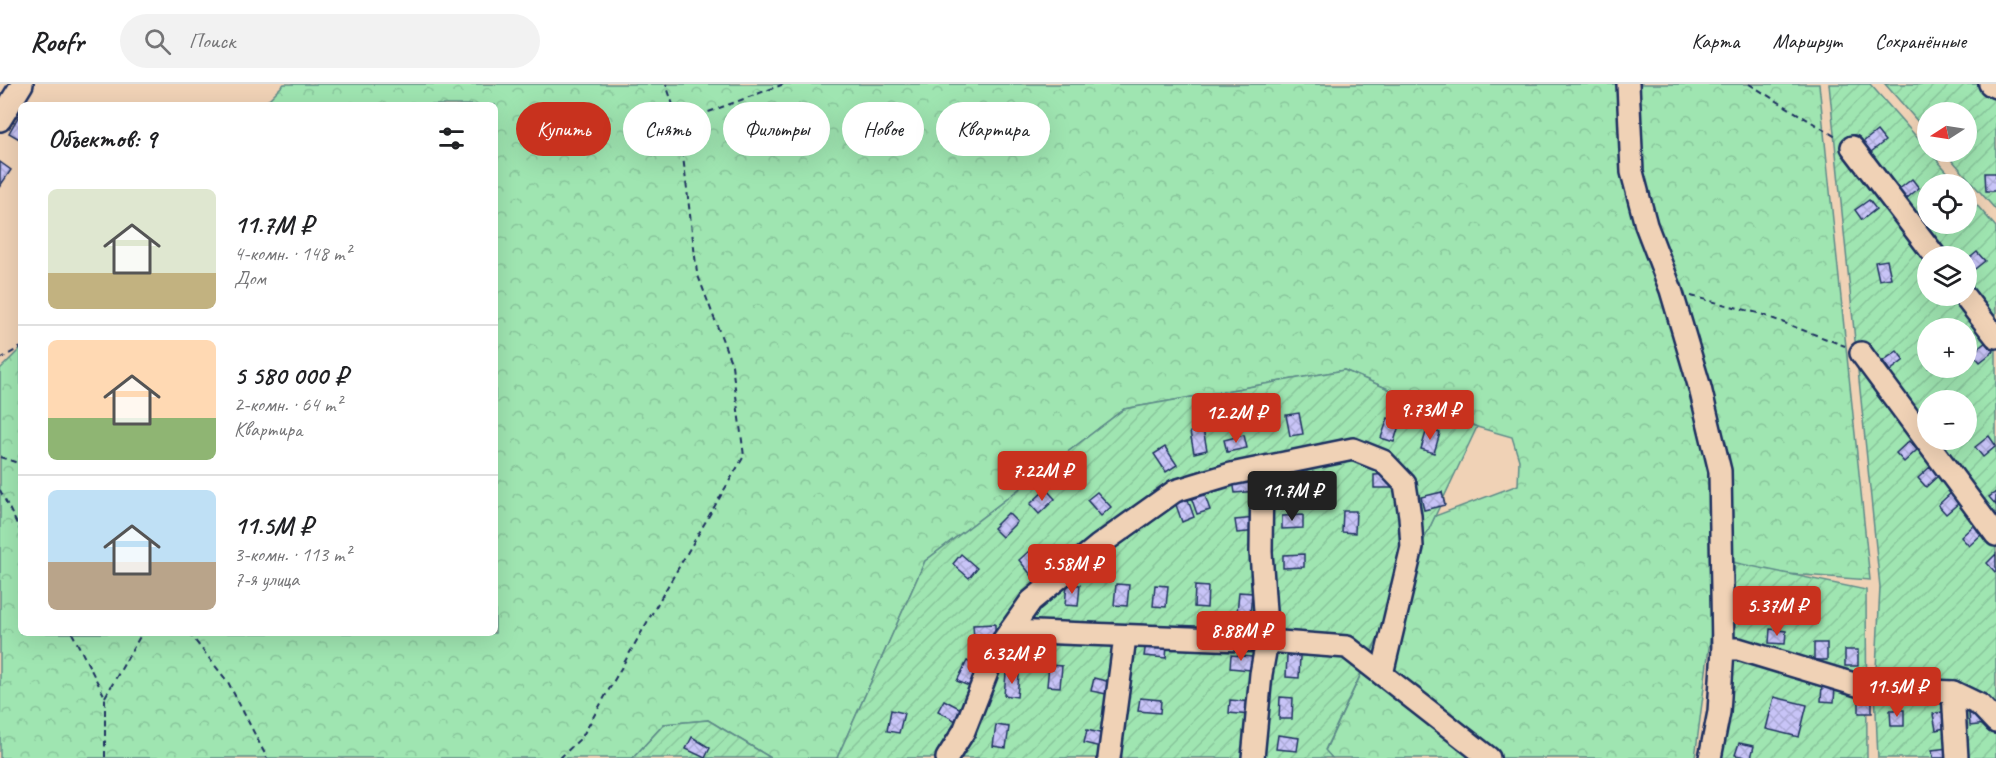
<!DOCTYPE html>
<html lang="ru">
<head>
<meta charset="utf-8">
<style>
	:root { --surface:#fff; --page:#f2f2f2; --text:#202124; --muted:#757577; --line:#e0e0e0; --accent:#c8321e }
	body { margin:0; font-family:Caveat,sans-serif; background:var(--page); color:var(--text); height:100vh; display:flex; flex-direction:column; font-size:22px; white-space:nowrap }
	* { box-sizing:border-box; margin:0 }
	p { font-size:20px; color:var(--muted) }
	.icon { flex:none; width:33px; height:33px; fill:none; stroke:currentColor; stroke-width:2; stroke-linecap:round; stroke-linejoin:round }
	.map { position:relative; flex:1; overflow:hidden }
	.side { position:absolute; left:18px; top:18px; width:480px; height:534px; display:flex; flex-direction:column; background:var(--surface); border-radius:9px; box-shadow:0 6px 24px #0002 }
	.side>* { flex:none }
	.guide { position:absolute; left:516px; top:18px; width:570px; height:54px; display:flex; gap:12px }
	.needle { width:39px; rotate:258deg }
	.controls { position:absolute; left:1917px; top:18px; display:grid; gap:12px }
	.controls a { display:grid; place-items:center; width:60px; height:60px; border-radius:50%; background:var(--surface); box-shadow:0 6px 24px #0002; font-size:30px }
	.price { position:absolute; translate:-50% -51px; padding:0 14px; border-radius:6px; background:var(--accent); color:#fff; font-size:20px; line-height:39px; filter:drop-shadow(0 2px 3px #0008) }
	.price::after { content:''; position:absolute; left:50%; top:36px; width:18px; height:14px; margin-left:-9px; background:inherit; clip-path:polygon(0 0,100% 0,50% 100%) }
	.price.active { background:#222; color:#fff }
	ul { padding:0; list-style:none }
	li { display:flex; align-items:center; gap:18px; height:150px; padding:0 30px }
	li+li { border-top:2px solid var(--line) }
	li span { display:grid; place-items:center; flex:none; width:168px; height:120px; border-radius:9px; color:#555 }
	li>.icon { margin-inline-start:auto }
	span .icon { width:72px; height:72px; fill:#fffc; stroke-width:1 }
	li b { font-size:26px }
	h2 { display:flex; justify-content:space-between; align-items:center; height:72px; padding:0 30px; font-size:26px }
	.pill { padding:0 21px; border-radius:27px; background:var(--surface); box-shadow:0 6px 24px #0002; font-size:21px; line-height:54px }
	.pill.active { background:var(--accent); color:#fff }
	header { display:flex; align-items:center; gap:36px; box-sizing:border-box; height:84px; padding:0 30px; background:var(--surface); border-bottom:2px solid var(--line) }
	header strong { font-size:28px }
	nav { display:flex; gap:33px; margin-inline-start:auto; font-size:21px }
	.search { width:420px; height:54px; background:var(--page); display:flex; align-items:center; gap:15px; box-sizing:border-box; padding:0 21px; border-radius:33px; color:var(--muted); font-size:22px }
	.map>svg:first-child { display:block }
	.forest { fill:url(#forest-crowns); stroke:#5d8a88; stroke-width:1.5 }
	.garden { fill:url(#garden-furrows); stroke:#5d8a88; stroke-width:1.5; fill-rule:evenodd }
	.building { fill:url(#building-cross-hatch); stroke:#1b2f5e; stroke-width:1.5 }
	.lines { fill:none; stroke-linecap:round; stroke-linejoin:round }
	.minor-casing { stroke:#1b2f5e; stroke-width:26 }
	.path { stroke:#1b2f5e; stroke-width:2; stroke-dasharray:6 4.5; stroke-linecap:butt }
	.minor { stroke:#f0d2b6; stroke-width:21 }
</style>
</head>
<body>
<header>
<strong>Roofr</strong>
<div class="search"><svg class="icon" aria-label="search" viewBox="0 0 24 24"><circle cx="10" cy="10" r="6"/><path d="M15 15l6 6"/></svg>Поиск</div>
<nav><a>Карта</a><a>Маршрут</a><a>Сохранённые</a></nav>
</header>
<div class="map">
<svg width="1996" height="674" viewBox="0 0 1996 674">
	<defs>
		<pattern id="forest-crowns" width="20" height="18" patternUnits="userSpaceOnUse" patternTransform="scale(1.5)"><rect width="20" height="18" fill="#9fe5b1"/><path d="M2 6a3 3 0 1 1 6 0M12 15a3 3 0 1 1 6 0" fill="none" stroke="#88c59b"/></pattern>
		<pattern id="garden-furrows" width="10" height="10" patternUnits="userSpaceOnUse" patternTransform="scale(1.5)"><rect width="10" height="10" fill="#9fe5b1"/><path d="M-1 1l2-2M0 10L10 0M9 11l2-2" fill="none" stroke="#88c59b"/></pattern>
		<pattern id="building-cross-hatch" width="8" height="8" patternUnits="userSpaceOnUse" patternTransform="scale(1.5)"><rect width="8" height="8" fill="#c8c4f7"/><path d="M0 0l8 8M0 8l8-8" fill="none" stroke="#aba9d6"/></pattern>
	</defs>
	<rect width="100%" height="100%" fill="#f0d2b6"/>
	<filter id="ink" filterUnits="userSpaceOnUse"><feTurbulence type="fractalNoise" baseFrequency=".0167" numOctaves="2"/><feDisplacementMap in="SourceGraphic" scale="12" xChannelSelector="R" yChannelSelector="G"/><feConvolveMatrix kernelMatrix="1 2 1 2 8 2 1 2 1" color-interpolation-filters="sRGB"/></filter>
	<g filter="url(#ink)">
		<!-- forest -->
		<polygon class="forest" points="284,0 1819,0 1870,496 1719,485 1695,674 1332,674 1325,667 1435,432 1518,401 1519,376 1512,353 1477,343 1344,286 1124,325 925,477 837,674 771,674 708,636 664,640 633,674 0,674 0,285 21,264 21,549 495,549 495,21 263,21"/>
		<!-- garden -->
		<g class="garden">
			<path d="M1829,0H1870L1958,100H1928V140H1966L1967,110L1996,143V674H1878L1875,606L1880,503ZM1928,172H1966V212H1928ZM1928,244H1966V284H1928ZM1928,316H1966V356H1928Z"/>
			<polygon points="1885,0 1996,0 1996,126 1945,68 1966,68 1966,28 1928,28 1927,48"/>
			<polygon points="1344,286 1477,343 1325,666 1332,674 837,674 925,477 1124,325"/>
			<polygon points="1727,477 1866,506 1867,674 1709,674"/>
			<polygon points="708,636 771,674 633,674 664,640"/>
		</g>
		<!-- building -->
		<g class="building">
			<polygon points="21,28 21,56 9,49"/>
			<polygon points="1877,47 1885,57 1871,68 1863,58"/>
			<polygon points="0,78 11,86 0,102"/>
			<polygon points="1985,89 1996,89 1996,107 1986,107"/>
			<polygon points="1912,95 1919,104 1906,115 1898,106"/>
			<polygon points="1869,116 1876,125 1862,136 1855,126"/>
			<polygon points="1938,140 1954,140 1944,148"/>
			<polygon points="1977,168 1985,177 1971,188 1966,182 1966,177"/>
			<polygon points="1887,176 1891,194 1879,196 1875,178"/>
			<polygon points="1986,258 1994,267 1980,278 1972,269"/>
			<polygon points="1897,267 1904,276 1890,287 1883,277"/>
			<polygon points="1299,329 1303,350 1290,352 1286,331"/>
			<polygon points="1388,334 1400,338 1394,358 1381,354"/>
			<polygon points="1203,345 1207,366 1194,369 1190,348"/>
			<polygon points="1427,345 1440,349 1434,369 1421,365"/>
			<polygon points="1244,351 1247,364 1227,368 1224,356"/>
			<polygon points="1989,352 1996,362 1983,373 1975,363"/>
			<polygon points="1909,357 1917,366 1904,378 1896,369"/>
			<polygon points="1165,363 1177,381 1166,388 1154,370"/>
			<polygon points="1931,382 1939,391 1926,403 1918,394"/>
			<polygon points="1283,389 1304,389 1304,402 1283,403"/>
			<polygon points="1395,390 1395,404 1374,404 1374,391"/>
			<polygon points="1254,393 1256,407 1235,409 1233,396"/>
			<polygon points="1046,405 1055,415 1039,430 1030,420"/>
			<polygon points="1203,406 1210,426 1197,430 1190,410"/>
			<polygon points="1097,408 1111,423 1101,432 1087,416"/>
			<polygon points="1442,408 1445,421 1424,426 1421,413"/>
			<polygon points="1996,408 1996,421 1989,413"/>
			<polygon points="1951,409 1959,419 1946,430 1938,421"/>
			<polygon points="1272,411 1293,411 1294,424 1273,425"/>
			<polygon points="1187,413 1194,433 1182,438 1175,418"/>
			<polygon points="1343,427 1356,427 1355,449 1342,448"/>
			<polygon points="1008,429 1017,438 1002,453 993,444"/>
			<polygon points="1303,431 1303,444 1282,445 1282,432"/>
			<polygon points="1256,434 1258,447 1237,449 1235,436"/>
			<polygon points="1974,441 1982,450 1969,462 1961,453"/>
			<polygon points="1029,467 1042,484 1032,492 1019,476"/>
			<polygon points="961,470 977,484 969,494 953,480"/>
			<polygon points="1304,470 1304,483 1283,484 1283,471"/>
			<polygon points="1996,470 1996,487 1995,488 1987,479"/>
			<polygon points="1067,500 1080,501 1078,522 1065,521"/>
			<polygon points="1116,500 1129,501 1127,522 1114,521"/>
			<polygon points="1155,501 1168,502 1166,523 1153,522"/>
			<polygon points="1195,502 1208,503 1207,524 1194,523"/>
			<polygon points="1239,508 1252,509 1250,531 1237,529"/>
			<polygon points="995,540 995,553 974,554 973,541"/>
			<polygon points="1770,545 1786,547 1785,560 1769,559"/>
			<polygon points="1146,559 1167,561 1166,574 1144,572"/>
			<rect x="1814" y="559" width="13" height="17"/>
			<rect x="1845" y="566" width="13" height="16"/>
			<polygon points="1231,571 1252,573 1251,586 1230,584"/>
			<polygon points="1287,572 1300,572 1299,594 1286,593"/>
			<polygon points="967,577 978,583 969,602 957,597"/>
			<polygon points="1049,581 1062,582 1060,603 1047,602"/>
			<polygon points="1006,590 1019,591 1017,613 1004,611"/>
			<polygon points="1094,594 1114,599 1112,611 1091,607"/>
			<polygon points="1822,601 1835,602 1834,618 1821,617"/>
			<polygon points="1280,613 1293,614 1292,635 1279,635"/>
			<polygon points="1774,613 1807,621 1799,653 1766,645"/>
			<rect x="1859" y="613" width="13" height="16"/>
			<polygon points="1140,614 1161,616 1160,629 1138,627"/>
			<polygon points="944,616 963,626 956,637 938,627"/>
			<polygon points="1230,616 1251,618 1250,631 1229,629"/>
			<polygon points="891,626 904,629 899,649 887,647"/>
			<polygon points="1890,626 1904,626 1904,642 1891,642"/>
			<polygon points="1946,627 1949,643 1936,646 1933,630"/>
			<polygon points="1985,627 1986,640 1970,642 1969,629"/>
			<polygon points="996,641 1009,643 1006,664 993,662"/>
			<polygon points="1087,646 1108,651 1105,664 1084,659"/>
			<polygon points="1278,651 1299,654 1297,667 1276,665"/>
			<polygon points="692,653 710,664 705,674 686,665"/>
			<polygon points="1739,659 1754,662 1751,674 1735,671"/>
			<polygon points="1948,664 1949,674 1933,674 1932,666"/>
		</g>
		<g class="lines">
			<!-- minor casing -->
			<g class="minor-casing">
				<g id="minor">
					<polyline points="1628,0 1632,88 1646,141 1671,206 1700,304 1720,387 1723,565 1719,628 1710,674"/>
					<polyline points="1990,0 1996,3"/>
					<polyline points="0,36 22,0"/>
					<polyline points="1852,63 1935,172"/>
					<polyline points="1964,212 1996,253"/>
					<polyline points="1861,269 1996,451"/>
					<polyline points="1010,547 1267,557 1347,563 1489,674"/>
					<polyline points="1723,565 1738,565 1867,604 1953,608 1980,621 1996,638"/>
					<polyline points="1953,608 1957,674"/>
					<polyline points="947,674 964,647 995,568 1031,517 1098,462 1175,407 1231,390 1353,365 1383,377 1405,400 1410,432 1412,463 1382,590"/>
					<polyline points="1109,674 1125,553"/>
					<polyline points="1253,674 1261,590 1267,557 1261,468 1262,384"/>
				</g>
			</g>
			<!-- path -->
			<g class="path">
				<polyline points="1749,0 1836,53"/>
				<polyline points="679,39 784,0"/>
				<polyline points="1691,212 1758,229 1845,262"/>
				<polyline points="0,275 21,263"/>
				<polyline points="0,373 21,380"/>
				<polyline points="0,406 21,448"/>
				<polyline points="72,549 105,613 105,674"/>
				<polyline points="189,549 228,598 267,674"/>
				<polyline points="105,613 142,549"/>
				<polyline points="560,674 582,653 662,512 744,372 732,281 697,189 679,39 666,0"/>
			</g>
			<!-- minor -->
			<use href="#minor" class="minor"/>
		</g>
	</g>
</svg>
<div class="controls">
<a><svg class="needle" viewBox="-14 -14 28 28"><path d="M0-13l5 13h-10z" fill="#e53935"/><path d="M0 13l5-13h-10z" fill="#757577"/></svg></a>
<a><svg class="icon" aria-label="locate" viewBox="0 0 24 24"><circle cx="12" cy="12" r="6"/><path d="M12 2v4M12 18v4M2 12h4M18 12h4"/></svg></a>
<a><svg class="icon" aria-label="layers" viewBox="0 0 24 24"><path d="M12 4l9 5-9 5-9-5zM3 14l9 5 9-5"/></svg></a>
<a>+</a>
<a>−</a>
</div>
<b class="price" style="left:1430px;top:357px">9.73M ₽</b>
<b class="price" style="left:1236px;top:360px">12.2M ₽</b>
<b class="price" style="left:1042px;top:418px">7.22M ₽</b>
<b class="price active" style="left:1292px;top:438px">11.7M ₽</b>
<b class="price" style="left:1072px;top:511px">5.58M ₽</b>
<b class="price" style="left:1777px;top:553px">5.37M ₽</b>
<b class="price" style="left:1241px;top:578px">8.88M ₽</b>
<b class="price" style="left:1012px;top:601px">6.32M ₽</b>
<b class="price" style="left:1897px;top:634px">11.5M ₽</b>
<div class="guide">
<a class="pill active">Купить</a>
<a class="pill">Снять</a>
<a class="pill">Фильтры</a>
<a class="pill">Новое</a>
<a class="pill">Квартира</a>
</div>
<section class="side">
<h2>Объектов: 9<svg class="icon" aria-label="filters" viewBox="0 0 24 24"><path d="M4 7h16M4 17h16"/><circle cx="9" cy="7" r="2"/><circle cx="15" cy="17" r="2"/></svg></h2>
<ul>
<li><span style="background:linear-gradient(#dfe7d0 70%,#c2b280 0)"><svg class="icon" aria-label="home" viewBox="0 0 24 24"><path d="M3 11l9-7 9 7M6 9v11h12V9"/></svg></span><div><b>11.7M ₽</b><p>4-комн. · 148 m²</p><p>Дом</p></div></li>
<li><span style="background:linear-gradient(#ffd9b3 65%,#8fb573 0)"><svg class="icon" aria-label="home" viewBox="0 0 24 24"><path d="M3 11l9-7 9 7M6 9v11h12V9"/></svg></span><div><b>5 580 000 ₽</b><p>2-комн. · 64 m²</p><p>Квартира</p></div></li>
<li><span style="background:linear-gradient(#bfe0f5 60%,#b9a48a 0)"><svg class="icon" aria-label="home" viewBox="0 0 24 24"><path d="M3 11l9-7 9 7M6 9v11h12V9"/></svg></span><div><b>11.5M ₽</b><p>3-комн. · 113 m²</p><p>7-я улица</p></div></li>
</ul>
</section>
</div>
</body>
</html>
